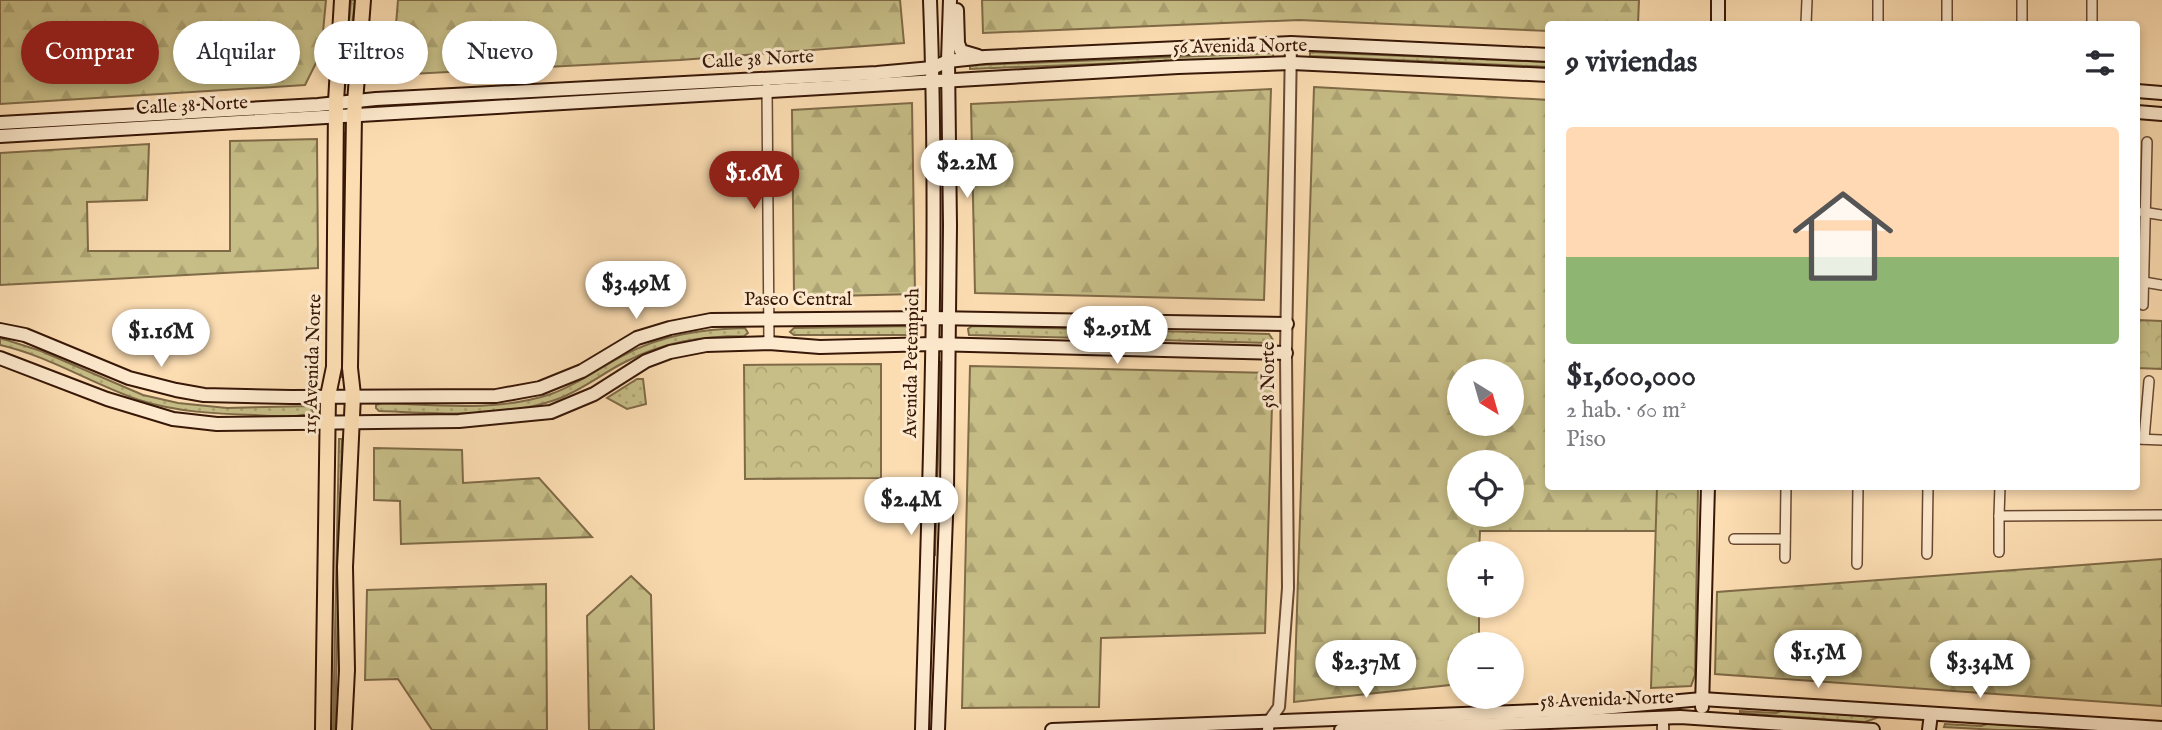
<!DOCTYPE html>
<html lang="es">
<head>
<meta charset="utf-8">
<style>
	:root { --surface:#fff; --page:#f7f7f7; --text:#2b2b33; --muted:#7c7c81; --line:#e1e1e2; --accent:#8f2418 }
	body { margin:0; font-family:"IM FELL English",serif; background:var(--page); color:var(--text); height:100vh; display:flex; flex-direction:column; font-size:26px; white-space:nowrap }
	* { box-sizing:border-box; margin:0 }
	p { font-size:23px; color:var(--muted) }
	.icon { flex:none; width:38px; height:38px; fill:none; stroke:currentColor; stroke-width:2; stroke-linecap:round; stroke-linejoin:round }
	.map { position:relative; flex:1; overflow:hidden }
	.panel { position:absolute; left:1545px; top:21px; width:595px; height:469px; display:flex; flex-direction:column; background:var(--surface); border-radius:7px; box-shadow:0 4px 10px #0003 }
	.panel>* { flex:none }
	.hud { position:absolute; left:21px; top:21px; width:665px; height:63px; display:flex; gap:14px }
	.needle { width:46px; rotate:143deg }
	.buttons { position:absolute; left:1447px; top:359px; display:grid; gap:14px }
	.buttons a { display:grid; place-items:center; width:77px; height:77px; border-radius:50%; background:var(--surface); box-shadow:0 4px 10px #0003; font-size:35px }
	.price { position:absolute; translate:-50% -60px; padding:0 16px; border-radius:24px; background:#fff; color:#222; font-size:23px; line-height:46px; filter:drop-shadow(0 2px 4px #0008) }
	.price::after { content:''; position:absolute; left:50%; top:42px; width:21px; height:16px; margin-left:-10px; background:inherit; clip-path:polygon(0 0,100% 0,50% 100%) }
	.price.selected { background:var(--accent); color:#fff }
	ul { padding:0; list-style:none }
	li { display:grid; align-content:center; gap:14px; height:371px; padding:0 21px }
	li+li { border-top:2px solid var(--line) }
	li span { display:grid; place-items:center; height:217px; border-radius:7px; color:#555 }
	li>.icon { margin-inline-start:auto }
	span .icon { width:126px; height:126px; fill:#fffc; stroke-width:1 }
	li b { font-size:30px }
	h2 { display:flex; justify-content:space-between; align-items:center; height:84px; padding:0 21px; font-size:30px }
	.tag { padding:0 24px; border-radius:32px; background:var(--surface); box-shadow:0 4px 10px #0003; font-size:24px; line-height:63px }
	.tag.selected { background:var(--accent); color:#fff }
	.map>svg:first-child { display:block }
	.grass { fill:url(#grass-dots); stroke:#7f6a47; stroke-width:2 }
	.forest { fill:url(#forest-firs); stroke:#7f6a47; stroke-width:2; fill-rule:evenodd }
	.park { fill:url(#park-crowns); stroke:#7f6a47; stroke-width:2 }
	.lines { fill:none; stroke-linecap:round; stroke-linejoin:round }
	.minor-casing { stroke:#684832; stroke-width:12 }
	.tertiary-casing { stroke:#684832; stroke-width:14 }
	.secondary-casing { stroke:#371707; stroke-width:16 }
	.primary-casing { stroke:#371707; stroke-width:18 }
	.minor { stroke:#fde9cd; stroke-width:9 }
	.tertiary { stroke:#fde9cd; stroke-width:10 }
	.secondary { stroke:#fde9cd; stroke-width:12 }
	.primary { stroke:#fcddb2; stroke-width:14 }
	.labels { text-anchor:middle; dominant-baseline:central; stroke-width:6; stroke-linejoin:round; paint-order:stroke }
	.street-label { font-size:19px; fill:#371707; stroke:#fde9cd }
</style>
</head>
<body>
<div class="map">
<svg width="2162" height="730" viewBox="0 0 2162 730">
	<defs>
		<pattern id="grass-dots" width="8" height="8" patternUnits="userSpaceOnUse" patternTransform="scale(1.75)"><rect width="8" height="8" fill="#c7be87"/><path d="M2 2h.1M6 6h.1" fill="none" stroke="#aca373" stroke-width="1.8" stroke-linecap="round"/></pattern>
		<pattern id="forest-firs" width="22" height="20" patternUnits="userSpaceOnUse" patternTransform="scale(1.75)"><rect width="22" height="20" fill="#c7be87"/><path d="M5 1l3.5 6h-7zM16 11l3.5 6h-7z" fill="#aca373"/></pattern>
		<pattern id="park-crowns" width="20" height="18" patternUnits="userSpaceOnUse" patternTransform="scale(1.75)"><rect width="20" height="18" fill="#c7be87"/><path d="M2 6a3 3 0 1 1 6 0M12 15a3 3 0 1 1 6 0" fill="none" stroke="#aca373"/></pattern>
	</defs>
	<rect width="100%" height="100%" fill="#fcddb2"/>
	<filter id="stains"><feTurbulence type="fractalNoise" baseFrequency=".00286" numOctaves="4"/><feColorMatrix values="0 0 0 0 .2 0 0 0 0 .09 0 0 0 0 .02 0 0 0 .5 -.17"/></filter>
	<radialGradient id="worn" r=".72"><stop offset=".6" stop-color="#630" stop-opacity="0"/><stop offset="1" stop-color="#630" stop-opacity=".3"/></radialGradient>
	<!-- grass -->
	<g class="grass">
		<polygon points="351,0 355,0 345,88 343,86"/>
		<polygon points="1310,52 1549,62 1549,67 1310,56"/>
		<polygon points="1273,53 1273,57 970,69 970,66 978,65"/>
		<polygon points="345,133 347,133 343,377 341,377"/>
		<polygon points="912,326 915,331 911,335 794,335 790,332 794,328"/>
		<polygon points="972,326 1269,334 1273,340 1270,343 969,335 968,329"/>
		<path d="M745,328L748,333L744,336C702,336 663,342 625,362C601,374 581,391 555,400C500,419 436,413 379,411L376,408V405L382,403C438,405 497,412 551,394C577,385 598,369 622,356C661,335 701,329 745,328Z"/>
		<path d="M0,338L41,351L143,395L178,403L227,408L311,406L313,412C298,419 272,416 255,415C217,414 176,412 139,400C92,384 49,356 0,345Z"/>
		<polygon points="939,362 941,362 935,555 934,555"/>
		<polygon points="637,379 643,379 646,404 627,409 607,398"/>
		<polygon points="339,439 342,439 335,730 333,730"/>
		<polygon points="1787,709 1915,718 1879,717 1865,722 1740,713 1740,711 1776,713"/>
		<polygon points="1993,722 2098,730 1998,730 1944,727 1945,724 1981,726"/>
	</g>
	<!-- forest -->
	<g class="forest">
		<polygon points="0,0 326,0 321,53 305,85 0,104"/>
		<polygon points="398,0 900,0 904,43 680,60 392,75"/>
		<polygon points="982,0 1639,0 1638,24 1549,24 1549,31 1299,20 983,33"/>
		<path d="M1314,87L1549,100V486L1657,487V531H1480L1479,553H1460V606H1479V644H1460L1459,684L1294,702ZM1460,371H1512V424H1460ZM1460,462H1512V514H1460Z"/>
		<polygon points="1271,89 1264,300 975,293 971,104"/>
		<polygon points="912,103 915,294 794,297 792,110"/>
		<polygon points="317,139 318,268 0,285 0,153 149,144 147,200 87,202 88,251 230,251 230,141"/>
		<polygon points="970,366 1273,373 1265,633 1101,638 1099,707 962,708"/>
		<polygon points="374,448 462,450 463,483 539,478 592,537 401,544 400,501 374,500"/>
		<polygon points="2162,559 2162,706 1715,674 1717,592"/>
		<polygon points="631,576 651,595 654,730 589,730 587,616"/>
		<polygon points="546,584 547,730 432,730 398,679 365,680 367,590"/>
	</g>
	<!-- park -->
	<g class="park">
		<polygon points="2137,320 2162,321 2162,369 2137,368"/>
		<polygon points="881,364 881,478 745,479 744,365"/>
		<polygon points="1657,487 1698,487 1695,675 1691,686 1651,688"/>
	</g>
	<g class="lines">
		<!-- minor casing -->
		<g class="minor-casing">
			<g id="minor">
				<polyline points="1806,24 1807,0"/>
				<polyline points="1878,24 1878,0"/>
				<polyline points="1947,24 1947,0"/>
				<polyline points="2022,24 2022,0"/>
				<polyline points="2092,24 2092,0"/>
				<polyline points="767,88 769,343"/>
				<polyline points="2143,212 2162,215"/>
				<polyline points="2144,282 2162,285"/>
				<polyline points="2143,305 2147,142"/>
				<polyline points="2137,439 2162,440"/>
				<polyline points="2144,439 2149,381"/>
				<polyline points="2000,486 1999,516 2162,515"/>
				<polyline points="1734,539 1785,539"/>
				<polyline points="1999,552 1999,516"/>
				<polyline points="1927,554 1928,486"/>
				<polyline points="1785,558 1786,486"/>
				<polyline points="1857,564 1858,486"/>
			</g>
		</g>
		<!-- tertiary casing -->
		<g class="tertiary-casing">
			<g id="tertiary">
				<polyline points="1268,730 1269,721 1279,707 1288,588 1286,353 1291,43"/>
				<polyline points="1663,730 1663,717"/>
			</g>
		</g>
		<!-- secondary casing -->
		<g class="secondary-casing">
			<g id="secondary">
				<polyline points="957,10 958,43 961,51 978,56"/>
				<polyline points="1718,24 1718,0"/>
				<polyline points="2137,91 2162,93"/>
				<polyline points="2137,112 2162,114"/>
				<polyline points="0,123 318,105 376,99 877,73 932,68 948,61 985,57 1291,43 1549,55"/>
				<polyline points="0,136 1178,67 1292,63 1549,75"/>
				<polyline points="0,330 25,335 129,378 176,390 204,395 291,397 496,396 540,388 582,371 637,338 670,328 711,320 932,318 1287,324"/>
				<polyline points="0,358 107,399 173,419 217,424 459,421 551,412 594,394 646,361 670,352 706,345 769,343 820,347 932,344 1286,353"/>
				<polyline points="1702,707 1708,486"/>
				<path d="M922,730C929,487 939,243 930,0"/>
				<polyline points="938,730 947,490 950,226 948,61 950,0"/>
				<polyline points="1052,730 1591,709 1702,699 2162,728"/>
				<polyline points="1341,730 1680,717 1873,730"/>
				<polyline points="1929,730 1931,714"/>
			</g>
		</g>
		<!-- primary casing -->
		<g class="primary-casing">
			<g id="primary">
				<polyline points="323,730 328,396 334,367 336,102 342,0"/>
				<polyline points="344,730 347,670 345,567 353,395 350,368 354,115 363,0"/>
			</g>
		</g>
		<!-- minor -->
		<use href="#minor" class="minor"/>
		<!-- tertiary -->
		<use href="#tertiary" class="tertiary"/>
		<!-- secondary -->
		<use href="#secondary" class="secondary"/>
		<!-- primary -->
		<use href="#primary" class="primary"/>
	</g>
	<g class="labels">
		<!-- street labels -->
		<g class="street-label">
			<text transform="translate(1240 47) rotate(-1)">56 Avenida Norte</text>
			<text transform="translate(758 60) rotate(-3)">Calle 38 Norte</text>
			<text transform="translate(192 106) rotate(-3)">Calle 38 Norte</text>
			<text x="798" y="300">Paseo Central</text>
			<text transform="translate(912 363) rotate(-89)">Avenida Petempich</text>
			<text transform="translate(313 364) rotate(-88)">115 Avenida Norte</text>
			<text transform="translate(1269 375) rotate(-90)">58 Norte</text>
			<text transform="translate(1607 700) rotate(-2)">58 Avenida Norte</text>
		</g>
	</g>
	<rect width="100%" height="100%" filter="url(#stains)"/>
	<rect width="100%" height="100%" fill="url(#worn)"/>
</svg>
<div class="buttons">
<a><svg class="needle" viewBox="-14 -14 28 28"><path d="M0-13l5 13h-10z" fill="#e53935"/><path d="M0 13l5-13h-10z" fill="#7c7c81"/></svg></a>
<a><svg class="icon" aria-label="locate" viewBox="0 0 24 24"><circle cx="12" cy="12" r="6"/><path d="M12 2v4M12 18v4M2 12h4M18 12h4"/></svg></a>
<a>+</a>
<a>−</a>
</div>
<b class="price" style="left:967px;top:200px">$2.2M</b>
<b class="price selected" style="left:754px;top:211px">$1.6M</b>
<b class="price" style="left:636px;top:321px">$3.49M</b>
<b class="price" style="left:1117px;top:366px">$2.91M</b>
<b class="price" style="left:161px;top:369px">$1.16M</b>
<b class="price" style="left:911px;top:537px">$2.4M</b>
<b class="price" style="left:1818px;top:690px">$1.5M</b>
<b class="price" style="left:1366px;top:700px">$2.37M</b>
<b class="price" style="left:1980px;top:700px">$3.34M</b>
<div class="hud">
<a class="tag selected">Comprar</a>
<a class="tag">Alquilar</a>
<a class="tag">Filtros</a>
<a class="tag">Nuevo</a>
</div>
<section class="panel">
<h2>9 viviendas<svg class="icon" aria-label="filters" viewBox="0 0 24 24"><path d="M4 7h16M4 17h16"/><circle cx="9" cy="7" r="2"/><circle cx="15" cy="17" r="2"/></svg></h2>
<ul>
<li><span style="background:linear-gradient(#ffd9b3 60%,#8fb573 0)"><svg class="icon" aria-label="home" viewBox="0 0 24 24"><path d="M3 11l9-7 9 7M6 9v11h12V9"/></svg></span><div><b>$1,600,000</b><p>2 hab. · 60 m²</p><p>Piso</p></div></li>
</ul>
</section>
</div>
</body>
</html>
